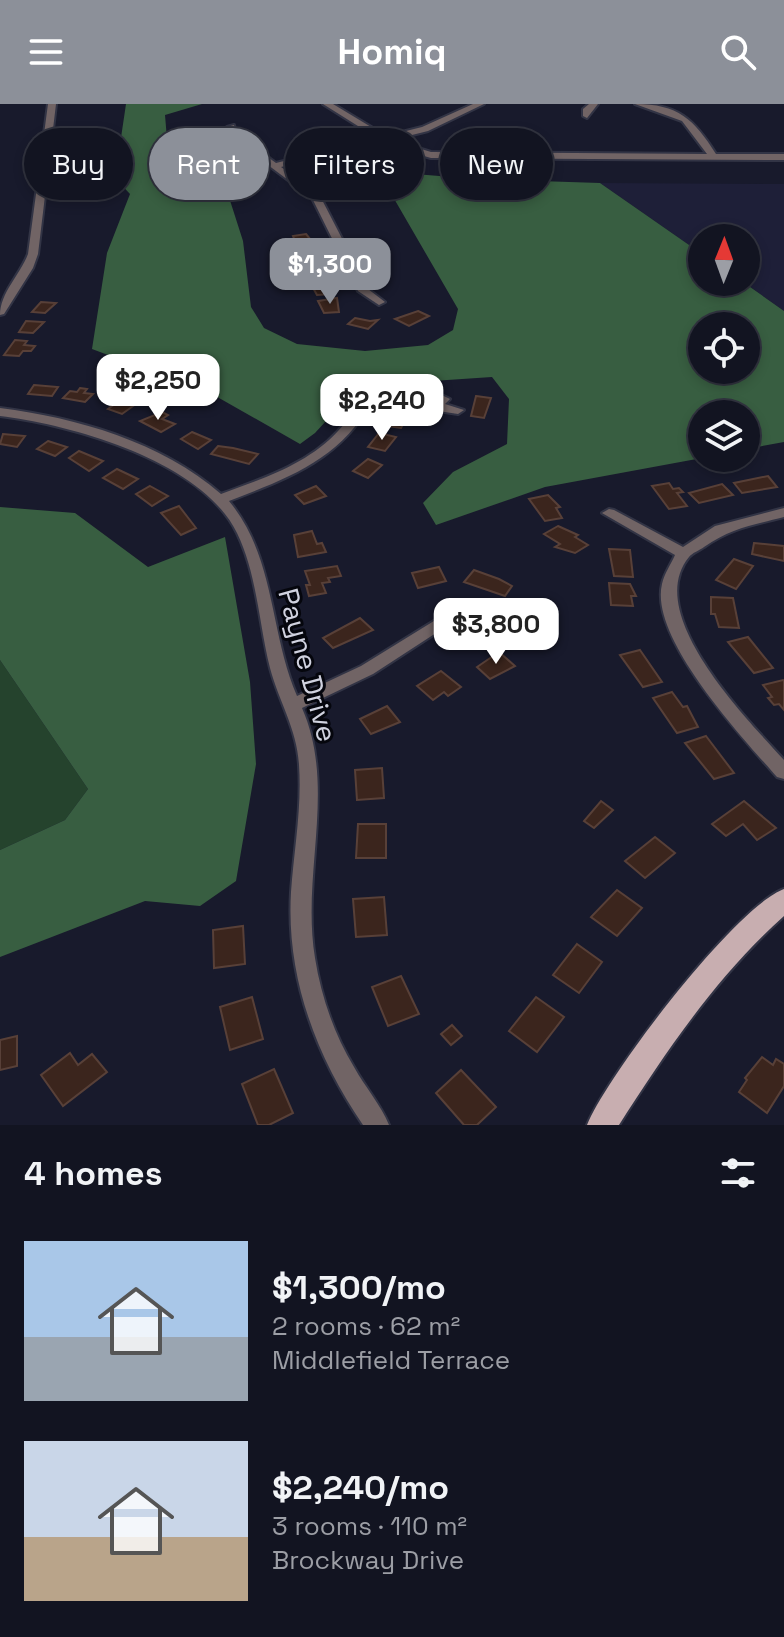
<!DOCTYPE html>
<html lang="en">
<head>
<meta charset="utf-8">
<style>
	:root { --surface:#121421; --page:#1f212e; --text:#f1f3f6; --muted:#9c9ea5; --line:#31333f; --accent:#8c9099 }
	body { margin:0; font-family:"Space Grotesk",sans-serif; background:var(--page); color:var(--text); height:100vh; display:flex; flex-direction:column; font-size:30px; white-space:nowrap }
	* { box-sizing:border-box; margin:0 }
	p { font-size:26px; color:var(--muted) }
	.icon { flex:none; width:44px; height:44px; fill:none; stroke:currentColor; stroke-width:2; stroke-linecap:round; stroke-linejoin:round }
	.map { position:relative; height:1021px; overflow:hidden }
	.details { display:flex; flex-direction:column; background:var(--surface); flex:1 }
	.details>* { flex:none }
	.banner { position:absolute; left:24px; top:24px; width:736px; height:72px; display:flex; gap:16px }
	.needle { width:52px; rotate:1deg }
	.buttons { position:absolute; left:688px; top:120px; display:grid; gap:16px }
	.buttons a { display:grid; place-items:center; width:72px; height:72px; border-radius:50%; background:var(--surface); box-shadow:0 4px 12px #0003,0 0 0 2px var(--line); font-size:40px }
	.price { position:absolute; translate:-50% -68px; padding:0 18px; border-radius:16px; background:#fff; color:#222; font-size:26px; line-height:52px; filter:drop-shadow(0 2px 4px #0008) }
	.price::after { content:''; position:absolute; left:50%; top:48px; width:24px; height:18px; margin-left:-12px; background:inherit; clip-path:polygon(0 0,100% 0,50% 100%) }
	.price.active { background:var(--accent); color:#fff }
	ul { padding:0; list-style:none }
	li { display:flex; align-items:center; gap:24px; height:200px; padding:0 24px }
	li span { display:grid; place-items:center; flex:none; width:224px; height:160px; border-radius:0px; color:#555 }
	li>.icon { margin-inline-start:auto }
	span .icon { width:96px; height:96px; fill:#fffc; stroke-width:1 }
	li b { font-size:34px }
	h2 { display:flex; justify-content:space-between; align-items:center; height:96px; padding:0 24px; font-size:34px }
	.pill { padding:0 28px; border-radius:36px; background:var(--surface); box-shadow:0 4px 12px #0003,0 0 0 2px var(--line); font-size:28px; line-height:72px }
	.pill.active { background:var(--accent); color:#fff }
	header { display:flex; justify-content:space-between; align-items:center; height:104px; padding:0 24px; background:var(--accent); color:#fff; font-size:36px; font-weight:800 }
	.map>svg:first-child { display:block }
	.built { fill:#1e1f38 }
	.green { fill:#25432d }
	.forest { fill:#385e41; fill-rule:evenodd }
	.building { fill:#3b251d; stroke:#584038; stroke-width:2 }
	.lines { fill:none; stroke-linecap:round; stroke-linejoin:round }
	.minor-casing { stroke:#323445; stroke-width:4 }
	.primary-casing { stroke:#323445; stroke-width:4 }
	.minor { fill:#716465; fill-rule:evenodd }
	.primary { fill:#c8aeb0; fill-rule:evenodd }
	.labels { text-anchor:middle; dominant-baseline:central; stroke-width:6; stroke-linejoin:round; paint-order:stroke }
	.street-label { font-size:28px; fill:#d0d2df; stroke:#05060d }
</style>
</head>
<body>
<header><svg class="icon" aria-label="menu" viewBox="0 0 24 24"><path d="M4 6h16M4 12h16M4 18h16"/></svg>Homiq<svg class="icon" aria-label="search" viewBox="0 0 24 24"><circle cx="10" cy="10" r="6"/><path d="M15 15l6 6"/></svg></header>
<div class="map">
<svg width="784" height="1021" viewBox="0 0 784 1021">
	<rect width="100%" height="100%" fill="#181a2c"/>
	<!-- built -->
	<polygon class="built" points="600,79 784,80 784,207 743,178 746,178 746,134 702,134 702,150"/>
	<!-- green -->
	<polygon class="green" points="0,556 88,685 65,716 0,746"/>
	<!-- forest -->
	<g class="forest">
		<path d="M126,0H202L165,11L169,59L203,66L227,87L243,137L251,203L264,224L297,240L365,247L428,241L453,226L458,205L378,67L476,75L600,79L702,150V178H743L784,207V338L746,345V310H702V354L545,383L436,421L423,399L453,368L507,340L509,295L492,273L358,282L315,329L300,340L212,290L92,245L107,149L130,90L115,74ZM702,222H746V266H702Z"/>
		<polygon points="0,403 75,409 148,463 225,433 250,578 256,660 236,777 200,802 145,797 0,853 0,746 65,716 88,685 0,556"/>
	</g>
	<!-- building -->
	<g class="building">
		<polygon points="306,130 315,141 297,142 293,132"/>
		<polygon points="317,145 318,156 304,158 299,147"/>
		<polygon points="332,179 333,182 328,183 331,190 317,191 312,182"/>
		<polygon points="337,194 339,208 324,209 318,197"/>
		<polygon points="41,198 56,199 45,209 32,208"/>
		<polygon points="418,207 429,212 409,222 395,215"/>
		<polygon points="355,214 370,217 378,216 368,225 348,220"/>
		<polygon points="26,217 44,218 33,229 19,228"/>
		<polygon points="15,236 27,237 24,241 35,242 31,247 23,247 19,252 4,251"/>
		<polygon points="34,281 58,283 52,292 28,290"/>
		<polygon points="80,284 87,285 84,289 93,290 85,298 63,294 70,287 77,288"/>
		<polygon points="476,292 491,294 484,314 471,312"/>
		<polygon points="119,297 133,302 122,310 108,305"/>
		<polygon points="394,306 410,308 401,324 387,322"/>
		<polygon points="162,308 168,311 162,315 175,320 161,328 140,317"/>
		<polygon points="192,328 211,336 198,345 181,335"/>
		<polygon points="379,329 396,333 385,347 368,343"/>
		<polygon points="3,330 25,332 17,343 6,341 0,340"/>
		<polygon points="48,337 67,343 55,352 37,345"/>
		<polygon points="218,342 233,344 258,350 249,360 211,350"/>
		<polygon points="79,347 103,357 89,367 69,354"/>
		<polygon points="368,355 382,361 368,374 353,367"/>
		<polygon points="117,365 138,375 123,385 103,374"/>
		<polygon points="768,372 777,383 742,389 734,379"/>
		<polygon points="669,379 673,385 679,384 683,388 677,389 687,402 669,405 652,382"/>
		<polygon points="722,380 733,391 699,399 689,389"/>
		<polygon points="150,382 168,392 152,402 136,390"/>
		<polygon points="316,382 326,392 304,400 295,391"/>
		<polygon points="548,391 560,403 556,404 562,414 545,417 529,395"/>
		<polygon points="179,402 196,424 181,431 161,409"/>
		<polygon points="558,422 578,431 575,433 588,441 575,449 555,443 560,440 544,430"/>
		<polygon points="312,427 317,440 322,439 326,448 298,453 294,431"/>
		<polygon points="754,439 784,442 784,457 752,450"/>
		<polygon points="609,445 630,446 633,473 614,472"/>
		<polygon points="734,455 753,462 736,485 716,476"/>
		<polygon points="337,462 341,472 328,474 330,478 322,479 326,489 309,492 306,481 310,481 305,467"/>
		<polygon points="439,463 446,477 418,484 412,469"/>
		<polygon points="474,466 499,475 512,482 505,492 464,478"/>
		<polygon points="609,479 630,480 636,492 631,492 633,502 611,501"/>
		<polygon points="711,493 733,494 739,524 719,523 715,510 711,510"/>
		<polygon points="512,505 533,507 534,526 511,525"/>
		<polygon points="360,514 373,526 333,544 323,534"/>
		<polygon points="748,533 773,564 754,569 728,538"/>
		<polygon points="640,546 662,578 643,583 620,551"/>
		<polygon points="499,548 515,562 490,575 477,563"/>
		<polygon points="441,567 461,583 448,592 444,588 433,596 417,582"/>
		<polygon points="783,576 784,577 784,606 779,600 774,601 768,594 772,593 763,581"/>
		<polygon points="672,588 683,603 687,602 698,623 677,629 653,594"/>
		<polygon points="387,602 400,618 371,630 360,615"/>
		<polygon points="706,632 734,669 714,675 685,639"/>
		<polygon points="382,664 384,694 357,696 355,666"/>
		<polygon points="601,697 613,706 594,724 584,717"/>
		<polygon points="744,697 776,724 757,736 743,720 726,732 712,720"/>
		<polygon points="358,720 386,720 386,754 356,754"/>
		<polygon points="655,733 675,749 645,774 625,757"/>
		<polygon points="617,786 642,804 617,832 591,813"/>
		<polygon points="384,793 387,831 356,833 353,795"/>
		<polygon points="243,822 245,860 214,864 213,826"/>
		<polygon points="577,840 602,858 579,889 553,871"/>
		<polygon points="401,872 419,910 388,922 372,883"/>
		<polygon points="252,893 263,935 230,946 220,903"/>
		<polygon points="536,893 564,913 537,948 509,927"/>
		<polygon points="452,921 462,932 451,941 441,930"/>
		<polygon points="17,932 17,962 0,966 0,936"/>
		<polygon points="70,949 78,961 92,950 107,968 63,1002 41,971"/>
		<polygon points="762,953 773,961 776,955 784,960 784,982 767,1009 739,988 747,976 745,974"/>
		<polygon points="274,965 293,1009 269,1021 258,1021 242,980"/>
		<polygon points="461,966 496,1003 477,1021 464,1021 436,989"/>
	</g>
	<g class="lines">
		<!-- minor casing -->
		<g class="minor-casing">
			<g id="minor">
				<path d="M48,0H56L38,150L33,164L4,210L0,211C0,189 20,171 28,150Z"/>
				<path d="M323,0H333L386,32L422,23L473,0H484L428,27L392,36L431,48L707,50L682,17L635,0C678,0 694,15 716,50H784V56L431,54L392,43L383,38L281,63L319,90L368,185L385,198L379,201L358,187L312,94L228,31L227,23L234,21L236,30L276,59L377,34Z"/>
				<polygon points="589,0 598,0 587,14 583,12 583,5"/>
				<path d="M431,286L450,295L445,300L464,306L458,310L372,297C340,356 288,374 229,397C276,454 269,527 297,592L361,562L442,512L448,510L456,516L373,570L302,604C337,684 301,770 315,854C321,892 334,930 354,963C365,983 381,1001 389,1021H363C316,952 286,873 291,788C294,746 302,704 299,661C297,625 279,598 270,564C259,520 257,470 237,429C202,357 73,321 0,312V304C78,314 161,338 221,390C262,375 308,360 338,327C349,316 355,303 364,290L408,293Z"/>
				<path d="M784,404V413C753,421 731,424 704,443C700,446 692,449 689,453C642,510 748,616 784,656V675L777,673C743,634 649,534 662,480C664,470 671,460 675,451L602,409L609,405L614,406L683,443L715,422Z"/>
			</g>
		</g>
		<!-- primary casing -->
		<g class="primary-casing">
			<path id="primary" d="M784,785V812C717,872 667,946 619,1021H587C608,970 735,803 784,785Z"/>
		</g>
		<!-- minor -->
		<use href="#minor" class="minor"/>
		<!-- primary -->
		<use href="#primary" class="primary"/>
	</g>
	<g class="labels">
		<!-- street labels -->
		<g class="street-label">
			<text transform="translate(308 561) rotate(75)">Payne Drive</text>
		</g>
	</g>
</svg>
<div class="buttons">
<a><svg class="needle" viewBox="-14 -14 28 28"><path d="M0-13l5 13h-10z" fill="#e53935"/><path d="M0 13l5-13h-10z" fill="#9c9ea5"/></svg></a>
<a><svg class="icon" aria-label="locate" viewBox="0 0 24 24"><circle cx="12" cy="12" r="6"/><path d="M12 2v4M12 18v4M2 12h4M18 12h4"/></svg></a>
<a><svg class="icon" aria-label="layers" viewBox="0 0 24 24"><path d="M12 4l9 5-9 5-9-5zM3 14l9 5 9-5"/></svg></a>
</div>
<b class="price active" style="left:330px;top:202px">$1,300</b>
<b class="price" style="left:158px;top:318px">$2,250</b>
<b class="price" style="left:382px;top:338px">$2,240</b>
<b class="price" style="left:496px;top:562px">$3,800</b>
<div class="banner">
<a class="pill">Buy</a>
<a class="pill active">Rent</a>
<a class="pill">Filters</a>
<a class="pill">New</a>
</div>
</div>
<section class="details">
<h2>4 homes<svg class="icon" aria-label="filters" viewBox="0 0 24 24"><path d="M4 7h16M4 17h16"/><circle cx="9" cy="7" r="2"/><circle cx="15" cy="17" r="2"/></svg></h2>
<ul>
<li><span style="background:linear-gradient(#a9c7e8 60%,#9aa5b1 0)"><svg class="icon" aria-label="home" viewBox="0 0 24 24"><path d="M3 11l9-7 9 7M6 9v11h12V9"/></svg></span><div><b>$1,300/mo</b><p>2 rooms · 62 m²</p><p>Middlefield Terrace</p></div></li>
<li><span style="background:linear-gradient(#c9d6e8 60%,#b9a48a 0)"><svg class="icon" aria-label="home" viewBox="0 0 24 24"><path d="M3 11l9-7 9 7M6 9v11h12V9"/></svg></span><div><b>$2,240/mo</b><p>3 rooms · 110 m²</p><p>Brockway Drive</p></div></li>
</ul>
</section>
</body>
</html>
